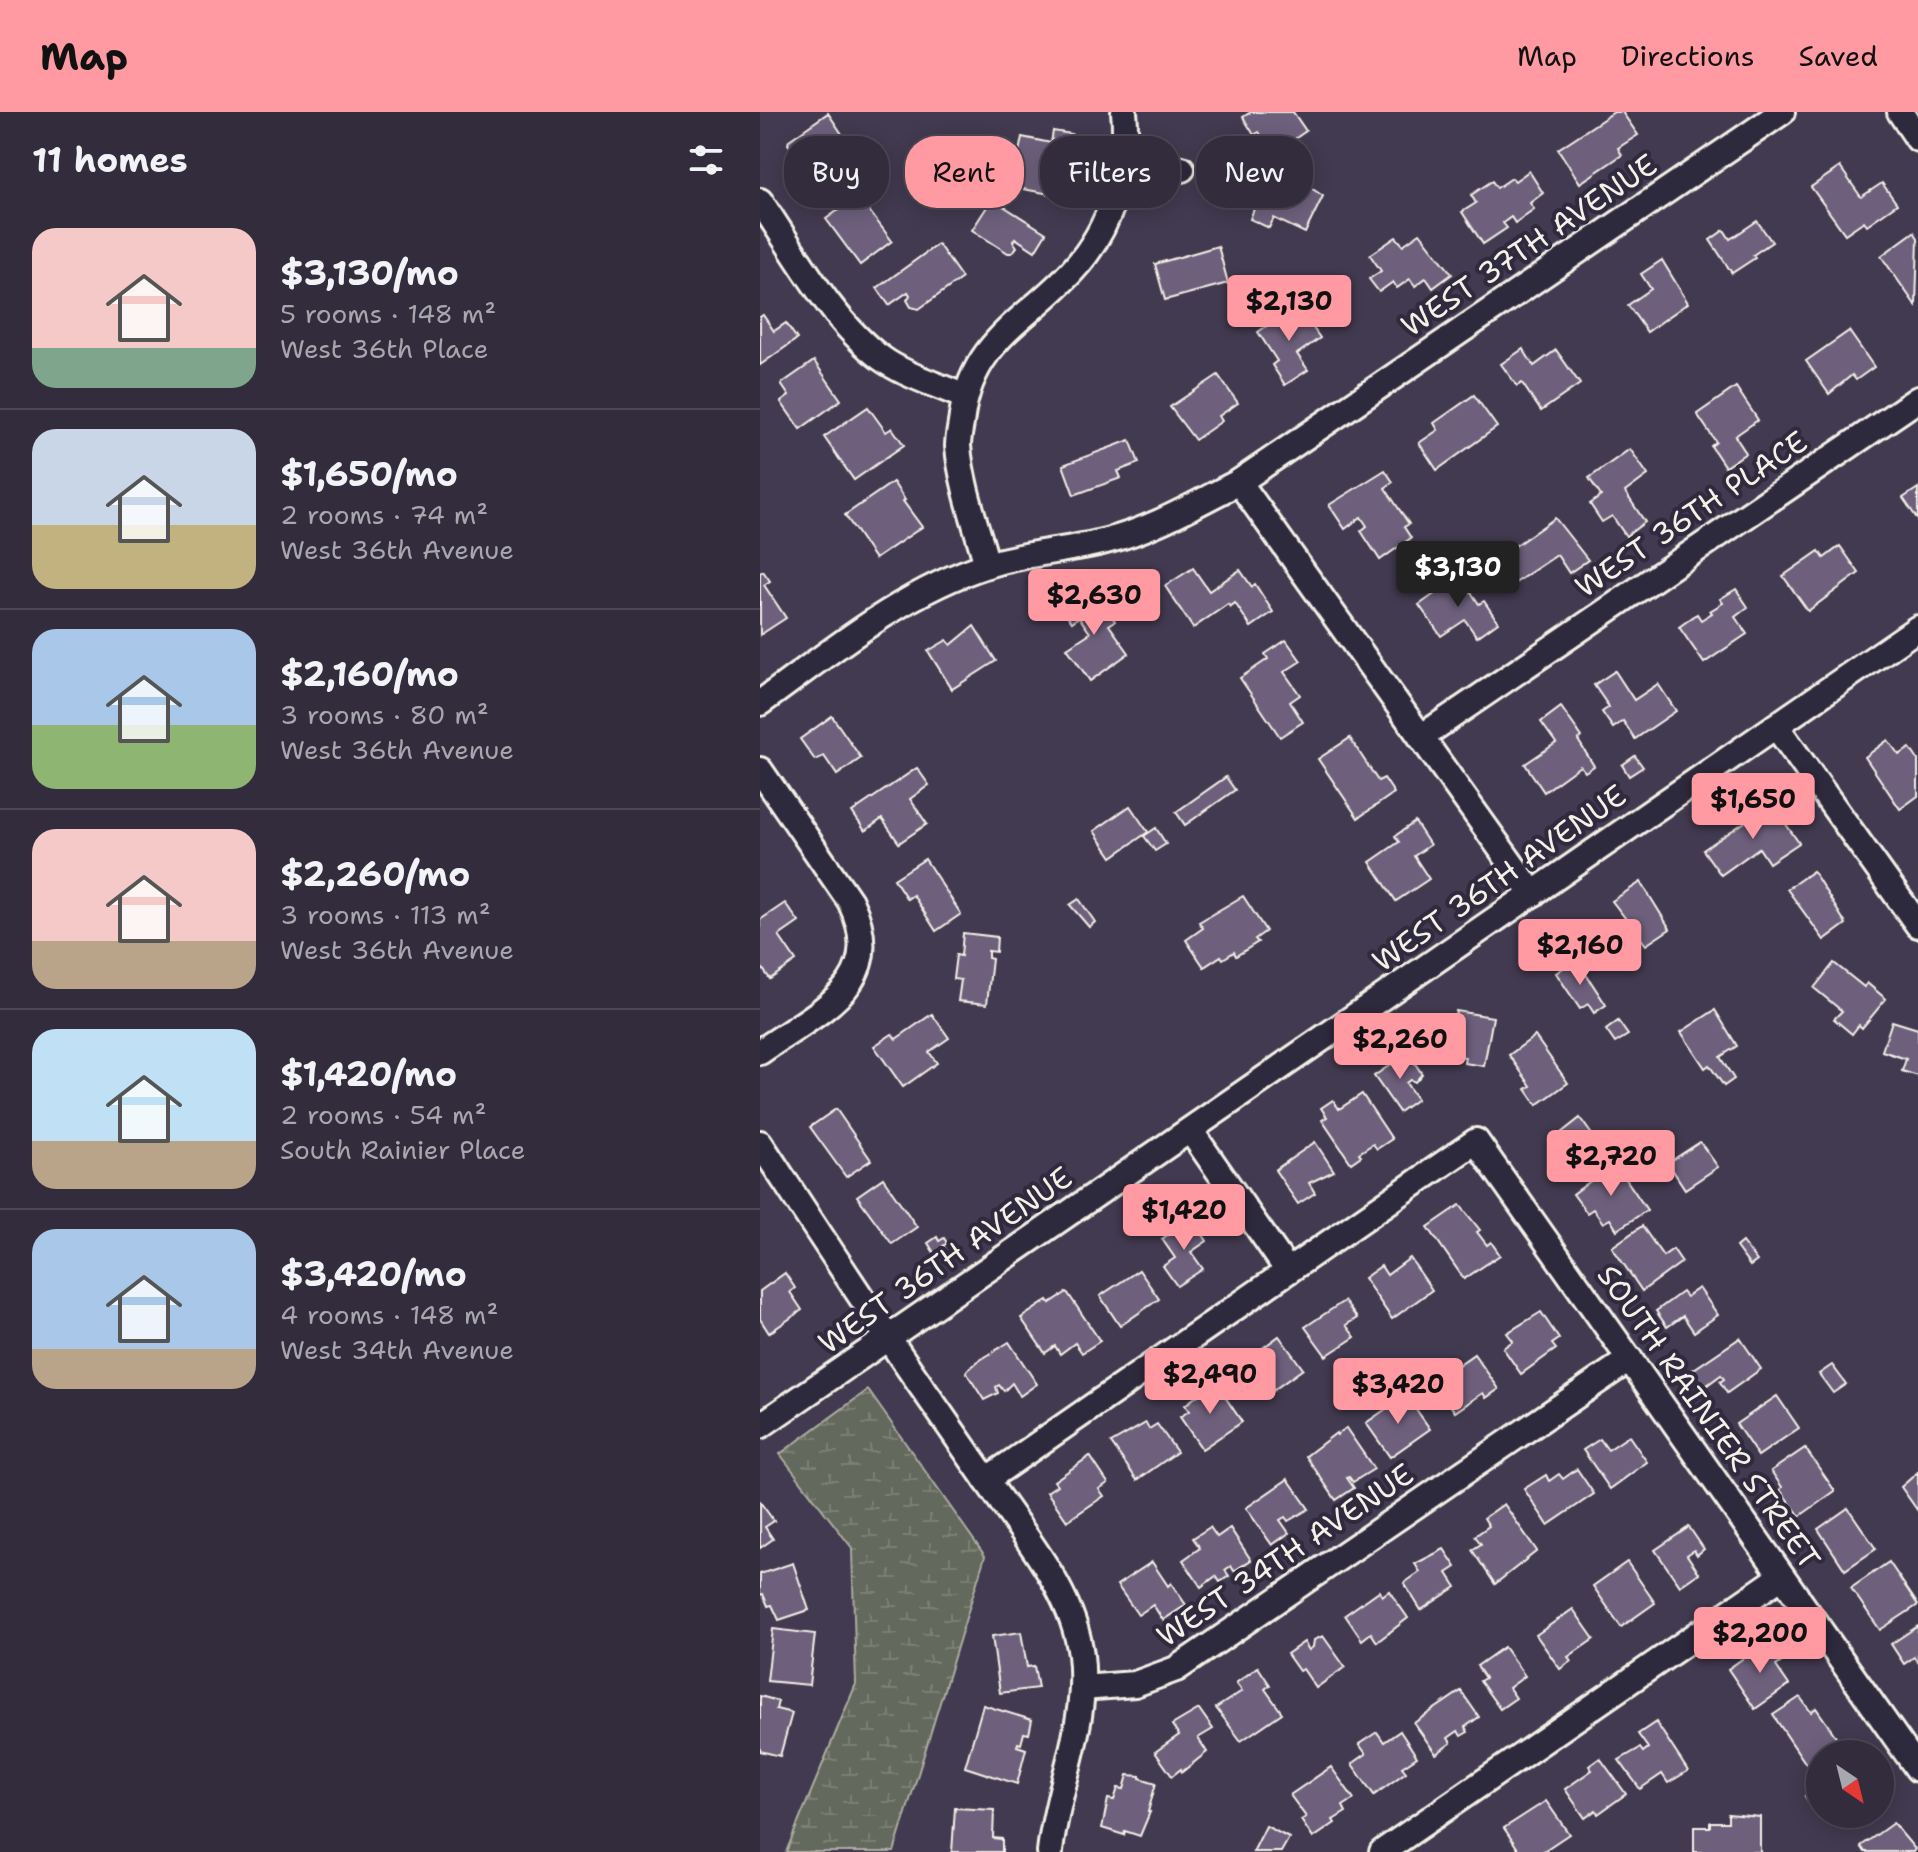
<!DOCTYPE html>
<html lang="en">
<head>
<meta charset="utf-8">
<style>
	:root { --surface:#322c3c; --page:#3d3847; --text:#f1f3f6; --muted:#a8a7af; --line:#4d4856; --accent:#ff9aa2 }
	body { margin:0; font-family:"Shantell Sans",sans-serif; background:var(--page); color:var(--text); height:100vh; display:flex; flex-direction:column; font-size:30px; white-space:nowrap }
	* { box-sizing:border-box; margin:0 }
	p { font-size:26px; color:var(--muted) }
	.icon { flex:none; width:44px; height:44px; fill:none; stroke:currentColor; stroke-width:2; stroke-linecap:round; stroke-linejoin:round }
	.map { position:relative; flex:1; overflow:hidden }
	.panel { display:flex; flex-direction:column; background:var(--surface); width:760px }
	.panel>* { flex:none }
	.hud { position:absolute; left:24px; top:24px; width:760px; height:72px; display:flex; gap:16px }
	.needle { width:52px; rotate:145deg }
	.controls { position:absolute; left:1046px; top:1628px; display:grid; gap:16px }
	.controls a { display:grid; place-items:center; width:88px; height:88px; border-radius:50%; background:var(--surface); box-shadow:0 4px 20px #0003,0 0 0 2px var(--line); font-size:40px }
	.price { position:absolute; translate:-50% -68px; padding:0 18px; border-radius:8px; background:var(--accent); color:#111; font-size:26px; line-height:52px; filter:drop-shadow(0 2px 4px #0008) }
	.price::after { content:''; position:absolute; left:50%; top:48px; width:24px; height:18px; margin-left:-12px; background:inherit; clip-path:polygon(0 0,100% 0,50% 100%) }
	.price.active { background:#222; color:#fff }
	ul { padding:0; list-style:none }
	li { display:flex; align-items:center; gap:24px; height:200px; padding:0 32px }
	li+li { border-top:2px solid var(--line) }
	li span { display:grid; place-items:center; flex:none; width:224px; height:160px; border-radius:24px; color:#555 }
	li>.icon { margin-inline-start:auto }
	span .icon { width:96px; height:96px; fill:#fffc; stroke-width:1 }
	li b { font-size:34px }
	h2 { display:flex; justify-content:space-between; align-items:center; height:96px; padding:0 32px; font-size:34px }
	.tag { padding:0 28px; border-radius:32px; background:var(--surface); box-shadow:0 4px 20px #0003,0 0 0 2px var(--line); font-size:28px; line-height:72px }
	.tag.active { background:var(--accent); color:#111 }
	header { display:flex; align-items:center; gap:48px; box-sizing:border-box; height:112px; padding:0 40px; background:var(--accent); color:#111 }
	header strong { font-size:38px }
	nav { display:flex; gap:44px; margin-inline-start:auto; font-size:28px }
	main { display:flex; flex:1; min-height:0 }
	.map>svg:first-child { display:block }
	.wetland { fill:url(#wetland-marsh); stroke:#acada2; stroke-width:2 }
	.building { fill:#6e617d; stroke:#f4f1e8; stroke-width:2 }
	.lines { fill:none; stroke-linecap:round; stroke-linejoin:round }
	.minor-casing { stroke:#f4f1e8; stroke-width:30 }
	.minor { stroke:#2f2a3d; stroke-width:24 }
	.labels { text-anchor:middle; dominant-baseline:central; stroke-width:8; stroke-linejoin:round; paint-order:stroke }
	.street-label { font-size:30px; fill:#f4f1e8; stroke:#2f2a3d }
</style>
</head>
<body>
<header>
<strong>Map</strong>
<nav><a>Map</a><a>Directions</a><a>Saved</a></nav>
</header>
<main>
<section class="panel">
<h2>11 homes<svg class="icon" aria-label="filters" viewBox="0 0 24 24"><path d="M4 7h16M4 17h16"/><circle cx="9" cy="7" r="2"/><circle cx="15" cy="17" r="2"/></svg></h2>
<ul>
<li><span style="background:linear-gradient(#f6c9c9 75%,#7fa58c 0)"><svg class="icon" aria-label="home" viewBox="0 0 24 24"><path d="M3 11l9-7 9 7M6 9v11h12V9"/></svg></span><div><b>$3,130/mo</b><p>5 rooms · 148 m²</p><p>West 36th Place</p></div></li>
<li><span style="background:linear-gradient(#c9d6e8 60%,#c2b280 0)"><svg class="icon" aria-label="home" viewBox="0 0 24 24"><path d="M3 11l9-7 9 7M6 9v11h12V9"/></svg></span><div><b>$1,650/mo</b><p>2 rooms · 74 m²</p><p>West 36th Avenue</p></div></li>
<li><span style="background:linear-gradient(#a9c7e8 60%,#8fb573 0)"><svg class="icon" aria-label="home" viewBox="0 0 24 24"><path d="M3 11l9-7 9 7M6 9v11h12V9"/></svg></span><div><b>$2,160/mo</b><p>3 rooms · 80 m²</p><p>West 36th Avenue</p></div></li>
<li><span style="background:linear-gradient(#f6c9c9 70%,#b9a48a 0)"><svg class="icon" aria-label="home" viewBox="0 0 24 24"><path d="M3 11l9-7 9 7M6 9v11h12V9"/></svg></span><div><b>$2,260/mo</b><p>3 rooms · 113 m²</p><p>West 36th Avenue</p></div></li>
<li><span style="background:linear-gradient(#bfe0f5 70%,#b9a48a 0)"><svg class="icon" aria-label="home" viewBox="0 0 24 24"><path d="M3 11l9-7 9 7M6 9v11h12V9"/></svg></span><div><b>$1,420/mo</b><p>2 rooms · 54 m²</p><p>South Rainier Place</p></div></li>
<li><span style="background:linear-gradient(#a9c7e8 75%,#b9a48a 0)"><svg class="icon" aria-label="home" viewBox="0 0 24 24"><path d="M3 11l9-7 9 7M6 9v11h12V9"/></svg></span><div><b>$3,420/mo</b><p>4 rooms · 148 m²</p><p>West 34th Avenue</p></div></li>
</ul>
</section>
<div class="map">
<svg width="1158" height="1740" viewBox="0 0 1158 1740">
	<defs>
		<pattern id="wetland-marsh" width="20" height="14" patternUnits="userSpaceOnUse" patternTransform="scale(2)"><rect width="20" height="14" fill="#64695b"/><path d="M1 5h8M5 5V1M11 12h8M15 12V8" fill="none" stroke="#7b7f73"/></pattern>
	</defs>
	<rect width="100%" height="100%" fill="#423a50"/>
	<filter id="ink" filterUnits="userSpaceOnUse"><feTurbulence type="fractalNoise" baseFrequency=".0125" numOctaves="2"/><feDisplacementMap in="SourceGraphic" scale="16" xChannelSelector="R" yChannelSelector="G"/><feConvolveMatrix kernelMatrix="1 2 1 2 8 2 1 2 1" color-interpolation-filters="sRGB"/></filter>
	<g filter="url(#ink)">
		<!-- wetland -->
		<polygon class="wetland" points="108,1278 225,1444 134,1740 26,1740 96,1572 92,1436 20,1342"/>
		<!-- building -->
		<g class="building">
			<polygon points="491,0 533,0 546,19 514,41 499,20 494,23 483,5"/>
			<polygon points="854,0 862,0 878,23 858,36 862,43 820,71 798,37"/>
			<polygon points="68,1 96,43 47,76 30,51 47,39 44,35 33,39 28,32 29,28"/>
			<polygon points="293,19 312,22 310,34 318,36 314,55 311,54 307,72 303,72 301,84 252,75 262,25 291,31"/>
			<polygon points="1080,55 1101,85 1122,71 1137,92 1107,113 1104,109 1085,122 1051,75"/>
			<polygon points="769,59 783,81 770,91 774,97 755,111 751,105 743,111 747,116 723,132 702,100 716,91 711,83 732,69 737,76 752,66 755,69"/>
			<polygon points="527,66 548,74 563,84 545,121 514,106 509,116 490,107 502,77 520,86 522,81 518,74 521,68"/>
			<polygon points="98,84 132,129 100,153 66,107"/>
			<polygon points="232,87 286,121 275,139 255,126 253,129 257,135 252,141 248,141 212,118"/>
			<polygon points="997,109 1012,130 993,143 995,146 972,161 950,128 964,118 970,127"/>
			<polygon points="1154,120 1158,126 1156,194 1121,144"/>
			<polygon points="660,121 692,162 673,176 666,166 655,174 650,167 637,176 633,170 619,180 609,167 621,159 610,143 636,125 643,133"/>
			<polygon points="178,132 202,166 159,197 151,195 147,188 150,183 148,180 129,193 117,176"/>
			<polygon points="458,134 468,171 405,188 395,152"/>
			<polygon points="902,148 928,191 887,220 868,193 891,177 881,162"/>
			<polygon points="537,193 560,226 537,242 548,258 525,273 512,253 517,249 498,220"/>
			<polygon points="3,203 14,219 26,211 37,227 0,253 0,205"/>
			<polygon points="1089,219 1114,255 1096,268 1092,263 1069,282 1046,249"/>
			<polygon points="763,237 774,254 796,238 820,272 781,299 762,271 757,274 741,252"/>
			<polygon points="54,249 81,288 40,317 21,290 29,284 21,272"/>
			<polygon points="458,263 478,291 459,304 462,309 435,328 410,295"/>
			<polygon points="976,275 998,308 975,324 986,341 965,355 951,334 956,330 937,302"/>
			<polygon points="714,283 737,315 677,358 659,331 678,318 674,311"/>
			<polygon points="108,295 126,320 132,316 144,333 94,368 64,325"/>
			<polygon points="370,328 379,351 358,359 361,366 314,383 303,353"/>
			<polygon points="870,337 888,363 865,380 885,410 866,424 852,404 842,410 830,392 841,384 829,366"/>
			<polygon points="625,358 633,370 625,376 649,412 644,415 651,426 620,448 601,419 607,414 601,405 585,417 569,393"/>
			<polygon points="133,370 145,388 143,389 162,415 115,447 85,403"/>
			<polygon points="1158,376 1158,408 1143,386"/>
			<polygon points="795,406 828,448 809,461 797,443 749,475 732,450"/>
			<polygon points="1080,434 1099,461 1048,499 1023,464 1059,439 1064,446"/>
			<polygon points="433,456 449,479 480,458 492,475 495,472 513,500 491,515 475,491 470,495 468,492 433,516 405,474"/>
			<polygon points="3,459 10,469 4,473 26,506 0,523 0,461"/>
			<polygon points="700,464 719,492 724,489 738,510 717,525 705,508 681,524 659,493"/>
			<polygon points="976,477 988,495 975,505 987,522 944,551 919,515 937,502 941,508 952,501 950,499 963,491 960,487"/>
			<polygon points="323,480 334,494 341,489 355,509 349,513 369,541 330,569 307,536 330,521 319,505 312,510 301,495"/>
			<polygon points="214,514 236,549 192,577 168,539 187,528 191,533"/>
			<polygon points="526,528 541,549 524,560 540,583 530,590 543,610 520,625 480,566 508,547 505,542"/>
			<polygon points="855,559 874,588 898,572 916,599 875,627 863,609 853,616 842,600 849,595 834,573"/>
			<polygon points="801,595 822,625 818,628 834,654 825,660 820,654 784,680 765,652 796,631 781,610"/>
			<polygon points="72,604 101,646 77,663 64,644 55,648 40,627"/>
			<polygon points="590,626 618,669 624,666 634,681 598,706 558,647"/>
			<polygon points="1128,628 1139,643 1150,636 1158,648 1158,684 1140,697 1105,645"/>
			<polygon points="875,644 883,655 869,664 862,653"/>
			<polygon points="157,656 169,673 150,687 167,712 139,731 122,707 105,719 92,700"/>
			<polygon points="466,665 475,678 425,713 416,700"/>
			<polygon points="1012,692 1039,731 1009,751 999,736 961,763 943,738"/>
			<polygon points="370,694 388,720 352,745 334,719"/>
			<polygon points="655,710 670,733 654,744 669,767 636,789 610,750 639,730 635,724"/>
			<polygon points="396,716 406,732 395,739 384,724"/>
			<polygon points="165,747 201,802 176,819 153,783 147,787 134,767"/>
			<polygon points="1053,759 1086,812 1064,828 1027,777"/>
			<polygon points="881,770 910,817 886,833 852,789"/>
			<polygon points="483,784 506,819 495,827 498,830 476,844 474,840 463,847 461,844 444,855 426,828 443,816 439,810"/>
			<polygon points="319,787 335,810 329,815 310,793"/>
			<polygon points="25,791 39,810 19,824 36,849 10,867 0,853 0,808"/>
			<polygon points="203,821 237,825 236,840 228,839 228,846 232,847 227,892 198,889 201,868 193,867 196,843 201,844"/>
			<polygon points="816,847 846,893 834,901 828,892 820,897 796,861"/>
			<polygon points="1074,851 1104,875 1107,871 1126,887 1102,916 1099,913 1092,922 1074,907 1082,899 1054,876"/>
			<polygon points="955,898 977,934 960,945 974,967 964,974 949,953 945,956 921,920"/>
			<polygon points="696,899 733,905 724,954 704,951 705,945 688,942"/>
			<polygon points="172,902 189,926 169,940 177,951 143,975 114,934 132,922 136,927"/>
			<polygon points="858,909 868,923 855,931 846,918"/>
			<polygon points="1132,909 1158,917 1158,964 1142,959 1146,947 1122,939"/>
			<polygon points="775,924 808,971 777,993 766,977 771,974 749,943"/>
			<polygon points="648,941 662,962 655,970 650,968 646,971 657,987 639,1000 614,964"/>
			<polygon points="602,982 632,1027 617,1037 613,1032 599,1041 601,1044 591,1051 562,1008 567,1005 561,996 573,988 579,997"/>
			<polygon points="76,997 111,1048 86,1065 50,1015"/>
			<polygon points="820,1006 843,1038 803,1067 792,1052 807,1040 796,1025"/>
			<polygon points="555,1030 574,1059 549,1071 555,1081 538,1092 515,1058"/>
			<polygon points="940,1030 958,1055 925,1077 908,1051"/>
			<polygon points="855,1051 887,1098 857,1118 850,1107 843,1111 833,1097 827,1101 813,1082"/>
			<polygon points="123,1066 157,1115 132,1132 97,1084"/>
			<polygon points="700,1093 720,1118 717,1120 727,1133 731,1130 740,1143 704,1167 668,1115"/>
			<polygon points="432,1106 447,1129 431,1140 443,1157 417,1174 403,1154 415,1146 402,1127"/>
			<polygon points="882,1114 903,1144 913,1137 922,1150 882,1179 852,1135"/>
			<polygon points="177,1125 179,1129 184,1126 187,1131 183,1134 185,1137 176,1144 168,1131"/>
			<polygon points="982,1130 997,1149 990,1154 976,1135"/>
			<polygon points="650,1146 672,1178 632,1207 604,1166 621,1154 627,1163"/>
			<polygon points="379,1158 399,1187 360,1214 340,1184"/>
			<polygon points="25,1161 35,1176 30,1180 42,1198 9,1221 0,1207 0,1179"/>
			<polygon points="939,1176 958,1203 934,1220 923,1204 907,1215 896,1199 922,1180 926,1185"/>
			<polygon points="307,1180 340,1229 322,1241 315,1231 300,1242 295,1234 285,1241 261,1206 288,1188 290,1191"/>
			<polygon points="584,1189 597,1206 586,1213 595,1225 566,1244 545,1215"/>
			<polygon points="781,1200 799,1227 792,1232 796,1237 761,1262 743,1236 753,1229 747,1221"/>
			<polygon points="519,1224 543,1257 508,1282 499,1270 489,1277 477,1259 487,1252 485,1249"/>
			<polygon points="980,1226 1001,1257 967,1281 960,1270 964,1267 961,1263 943,1276 931,1259"/>
			<polygon points="249,1230 277,1272 260,1284 252,1271 244,1279 239,1273 236,1275 238,1281 224,1288 206,1260 217,1250"/>
			<polygon points="714,1242 739,1277 726,1286 723,1281 695,1300 674,1270"/>
			<polygon points="1072,1253 1086,1272 1073,1281 1059,1262"/>
			<polygon points="455,1270 482,1310 442,1337 420,1305 429,1299 425,1293"/>
			<polygon points="646,1283 670,1317 630,1345 606,1311"/>
			<polygon points="1017,1284 1039,1316 998,1344 976,1312"/>
			<polygon points="386,1311 389,1317 397,1312 417,1340 377,1368 351,1331"/>
			<polygon points="586,1316 614,1357 593,1370 589,1365 587,1366 594,1376 576,1388 546,1344 576,1321 577,1323"/>
			<polygon points="869,1324 887,1350 850,1377 823,1338 840,1327 848,1338"/>
			<polygon points="1045,1336 1075,1379 1040,1404 1020,1378 1022,1375 1011,1359"/>
			<polygon points="330,1344 348,1371 339,1377 344,1384 307,1409 287,1380 297,1373 294,1369"/>
			<polygon points="817,1357 834,1382 788,1413 764,1377 786,1363 789,1369 799,1362 803,1367"/>
			<polygon points="1158,1360 1158,1399 1141,1375"/>
			<polygon points="528,1367 549,1397 528,1409 525,1405 520,1408 529,1421 512,1433 486,1396"/>
			<polygon points="0,1390 14,1409 5,1415 13,1427 0,1436"/>
			<polygon points="744,1392 777,1439 735,1472 712,1438 721,1432 715,1424 729,1414 724,1406"/>
			<polygon points="1088,1396 1116,1437 1085,1458 1058,1417"/>
			<polygon points="450,1415 457,1425 470,1416 491,1448 474,1459 471,1454 465,1458 469,1464 460,1470 456,1464 441,1475 423,1448 440,1436 433,1426"/>
			<polygon points="929,1415 944,1437 937,1443 934,1438 927,1443 939,1461 920,1474 895,1438"/>
			<polygon points="684,1437 696,1455 687,1461 696,1475 661,1498 644,1471 660,1460 655,1452"/>
			<polygon points="392,1450 408,1474 411,1471 426,1493 403,1508 393,1493 378,1503 357,1473"/>
			<polygon points="867,1450 895,1491 861,1515 833,1474"/>
			<polygon points="1129,1450 1158,1493 1120,1518 1091,1476"/>
			<polygon points="33,1451 49,1498 19,1508 12,1493 8,1494 3,1482 0,1483 0,1462"/>
			<polygon points="619,1479 622,1484 629,1479 648,1506 617,1530 611,1521 602,1528 585,1503"/>
			<polygon points="813,1497 834,1527 808,1545 811,1549 800,1557 776,1523"/>
			<polygon points="1158,1514 1158,1550 1154,1545 1144,1552 1131,1532"/>
			<polygon points="13,1517 55,1522 49,1573 7,1569"/>
			<polygon points="261,1520 267,1555 274,1554 278,1576 240,1581 232,1524"/>
			<polygon points="563,1524 585,1555 556,1576 543,1557 539,1559 527,1542 544,1530 549,1538 553,1535 554,1528"/>
			<polygon points="1009,1528 1023,1549 1016,1554 1029,1573 995,1597 968,1557"/>
			<polygon points="744,1535 765,1564 749,1576 756,1586 740,1597 720,1569 725,1566 717,1554"/>
			<polygon points="498,1555 510,1573 505,1577 522,1601 481,1629 456,1596 482,1579 476,1571"/>
			<polygon points="701,1579 719,1605 705,1615 708,1620 701,1624 698,1619 688,1626 691,1631 676,1642 654,1611"/>
			<polygon points="0,1584 18,1589 16,1597 32,1601 20,1644 0,1639"/>
			<polygon points="1040,1585 1051,1600 1056,1596 1079,1629 1046,1652 1013,1603"/>
			<polygon points="223,1593 272,1608 269,1622 264,1621 261,1632 258,1631 257,1634 266,1637 257,1672 205,1655"/>
			<polygon points="439,1597 453,1617 438,1626 447,1640 422,1660 421,1657 412,1664 395,1640 419,1623 412,1613"/>
			<polygon points="896,1610 928,1659 908,1671 902,1662 880,1677 859,1648 880,1636 883,1640 888,1636 878,1622"/>
			<polygon points="640,1619 657,1645 642,1655 646,1660 614,1683 592,1652 606,1642 599,1632 617,1620 624,1630"/>
			<polygon points="840,1646 866,1682 838,1702 836,1698 825,1706 805,1677 832,1658 829,1654"/>
			<polygon points="571,1655 594,1687 583,1694 586,1700 573,1708 575,1711 553,1726 541,1708 546,1705 530,1683"/>
			<polygon points="368,1663 380,1664 380,1666 396,1671 388,1700 390,1700 380,1724 365,1719 364,1723 342,1716 348,1687 354,1688 358,1676 364,1677"/>
			<polygon points="1060,1664 1060,1702 1063,1702 1059,1705 1045,1684 1054,1678 1050,1671"/>
			<polygon points="786,1689 809,1722 782,1740 760,1740 744,1716"/>
			<polygon points="195,1696 234,1698 233,1726 242,1727 242,1740 192,1740"/>
			<polygon points="968,1702 1000,1705 1000,1740 934,1740 934,1715 950,1715 950,1710 968,1710"/>
			<polygon points="1133,1711 1155,1737 1153,1740 1105,1740 1101,1734"/>
			<polygon points="506,1714 529,1726 521,1740 493,1740"/>
		</g>
		<g class="lines">
			<!-- minor casing -->
			<g class="minor-casing">
				<g id="minor">
					<polyline points="1140,0 1158,27"/>
					<polyline points="364,48 422,57"/>
					<path d="M0,89C35,140 71,209 121,246C144,263 178,273 205,285"/>
					<polyline points="479,370 773,782"/>
					<path d="M227,453C217,416 201,372 198,334C198,325 201,314 202,304C213,227 267,209 313,158C351,117 370,55 364,0"/>
					<path d="M0,591C71,540 142,480 227,453C265,441 307,439 346,429C392,418 437,391 479,370L1022,0"/>
					<polyline points="1016,614 1158,813"/>
					<polyline points="661,625 1158,287"/>
					<path d="M0,658L90,789C130,872 58,899 0,940"/>
					<polyline points="430,1018 528,1159"/>
					<path d="M0,1031C53,1112 106,1194 161,1274C188,1312 214,1351 241,1389C274,1437 313,1484 321,1543C329,1612 297,1673 290,1740"/>
					<polyline points="0,1314 1158,516"/>
					<polyline points="226,1368 716,1029 1158,1657"/>
					<polyline points="322,1576 375,1572 416,1557 870,1247"/>
					<polyline points="622,1740 1022,1464"/>
				</g>
			</g>
			<!-- minor -->
			<use href="#minor" class="minor"/>
		</g>
	</g>
	<g class="labels">
		<!-- street labels -->
		<g class="street-label">
			<text transform="translate(769 133) rotate(-34)">WEST 37TH AVENUE</text>
			<text transform="translate(931 402) rotate(-34)">WEST 36TH PLACE</text>
			<text transform="translate(739 766) rotate(-35)">WEST 36TH AVENUE</text>
			<text transform="translate(185 1148) rotate(-35)">WEST 36TH AVENUE</text>
			<text transform="translate(949 1305) rotate(55)">SOUTH RAINIER STREET</text>
			<text transform="translate(525 1443) rotate(-34)">WEST 34TH AVENUE</text>
		</g>
	</g>
</svg>
<div class="controls">
<a><svg class="needle" viewBox="-14 -14 28 28"><path d="M0-13l5 13h-10z" fill="#e53935"/><path d="M0 13l5-13h-10z" fill="#a8a7af"/></svg></a>
</div>
<b class="price" style="left:529px;top:231px">$2,130</b>
<b class="price active" style="left:698px;top:497px">$3,130</b>
<b class="price" style="left:334px;top:525px">$2,630</b>
<b class="price" style="left:993px;top:729px">$1,650</b>
<b class="price" style="left:820px;top:875px">$2,160</b>
<b class="price" style="left:640px;top:969px">$2,260</b>
<b class="price" style="left:851px;top:1086px">$2,720</b>
<b class="price" style="left:424px;top:1140px">$1,420</b>
<b class="price" style="left:450px;top:1304px">$2,490</b>
<b class="price" style="left:638px;top:1314px">$3,420</b>
<b class="price" style="left:1000px;top:1563px">$2,200</b>
<div class="hud">
<a class="tag">Buy</a>
<a class="tag active">Rent</a>
<a class="tag">Filters</a>
<a class="tag">New</a>
</div>
</div>
</main>
</body>
</html>
